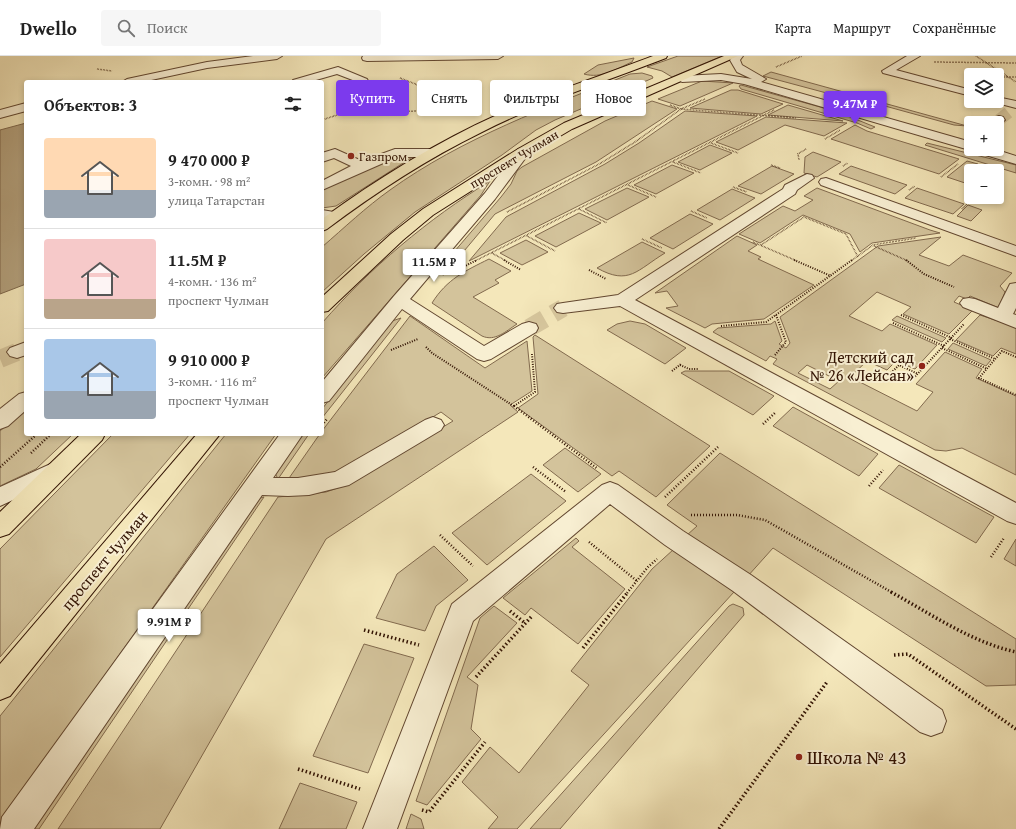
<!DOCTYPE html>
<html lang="ru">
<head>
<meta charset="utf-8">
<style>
	:root { --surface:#fff; --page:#f6f6f6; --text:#222; --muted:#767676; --line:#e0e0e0; --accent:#7c3aed }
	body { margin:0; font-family:"Gentium Book Plus",serif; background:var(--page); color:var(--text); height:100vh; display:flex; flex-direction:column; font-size:15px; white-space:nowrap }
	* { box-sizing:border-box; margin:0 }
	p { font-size:13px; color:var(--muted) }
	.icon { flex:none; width:22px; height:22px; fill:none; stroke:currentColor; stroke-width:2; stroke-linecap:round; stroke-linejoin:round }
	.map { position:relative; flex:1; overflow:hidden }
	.side { position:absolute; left:24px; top:24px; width:300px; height:356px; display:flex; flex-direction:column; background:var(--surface); border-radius:4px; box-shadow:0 2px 6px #0003 }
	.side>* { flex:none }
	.guide { position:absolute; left:336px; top:24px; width:380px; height:36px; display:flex; gap:8px }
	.buttons { position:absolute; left:964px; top:12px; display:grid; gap:8px }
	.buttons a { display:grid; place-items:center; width:40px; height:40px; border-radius:4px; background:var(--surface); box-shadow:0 2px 6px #0003; font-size:20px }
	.price { position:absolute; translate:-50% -34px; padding:0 9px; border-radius:4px; background:#fff; color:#222; font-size:13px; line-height:26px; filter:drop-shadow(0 1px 2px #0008) }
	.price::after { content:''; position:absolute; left:50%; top:24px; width:12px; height:9px; margin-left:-6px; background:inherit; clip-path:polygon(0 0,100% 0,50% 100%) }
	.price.active { background:var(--accent); color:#fff }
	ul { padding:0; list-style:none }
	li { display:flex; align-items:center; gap:12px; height:100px; padding:0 20px }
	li+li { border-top:1px solid var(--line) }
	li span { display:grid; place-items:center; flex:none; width:112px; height:80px; border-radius:4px; color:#555 }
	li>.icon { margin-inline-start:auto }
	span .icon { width:48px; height:48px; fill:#fffc; stroke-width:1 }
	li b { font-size:17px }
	h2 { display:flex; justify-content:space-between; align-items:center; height:48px; padding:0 20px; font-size:17px }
	.tag { padding:0 14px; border-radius:4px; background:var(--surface); box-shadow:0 2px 6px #0003; font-size:14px; line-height:36px }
	.tag.active { background:var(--accent); color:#fff }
	header { display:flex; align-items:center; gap:24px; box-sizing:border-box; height:56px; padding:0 20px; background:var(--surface); border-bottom:1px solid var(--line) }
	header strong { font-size:19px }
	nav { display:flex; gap:22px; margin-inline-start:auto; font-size:14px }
	.search { width:280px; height:36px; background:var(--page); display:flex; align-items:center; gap:10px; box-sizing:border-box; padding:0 14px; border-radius:4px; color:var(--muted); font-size:15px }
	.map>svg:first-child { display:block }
	.green { fill:#d3c39b; stroke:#826a4e; fill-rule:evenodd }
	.water { fill:#b29f7b; stroke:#7e674b }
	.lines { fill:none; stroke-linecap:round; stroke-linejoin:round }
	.minor-tunnel-far1 { stroke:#d7c79e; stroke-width:12; stroke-dasharray:12 5.5; stroke-linecap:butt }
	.minor-tunnel { stroke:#d7c79e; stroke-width:18; stroke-dasharray:18 10; stroke-linecap:butt }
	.minor-casing { stroke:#624730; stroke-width:2 }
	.major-casing { stroke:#311202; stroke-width:2 }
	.path-far3 { stroke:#311202; stroke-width:1.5; stroke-dasharray:0.5 1; stroke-linecap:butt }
	.path-far2 { stroke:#311202; stroke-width:2; stroke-dasharray:1 1.5; stroke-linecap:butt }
	.path-far1 { stroke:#311202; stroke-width:2.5; stroke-dasharray:1 2; stroke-linecap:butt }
	.path { stroke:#311202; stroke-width:3.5; stroke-dasharray:1.5 2.5; stroke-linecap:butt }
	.minor { fill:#f8efd2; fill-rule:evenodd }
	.major { fill:#f4e7ba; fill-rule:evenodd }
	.poi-dot { fill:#8f2418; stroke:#f8efd2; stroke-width:1.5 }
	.labels { text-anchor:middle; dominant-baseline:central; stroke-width:4; stroke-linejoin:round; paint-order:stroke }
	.far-poi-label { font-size:13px; fill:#311202; stroke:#f8efd2; text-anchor:start }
	.far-street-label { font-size:13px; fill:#311202; stroke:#f8efd2 }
	.poi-label { font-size:16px; fill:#311202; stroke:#f8efd2; text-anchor:end }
	.street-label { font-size:16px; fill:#311202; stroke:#f8efd2 }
	.near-poi-label { font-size:19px; fill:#311202; stroke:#f8efd2; text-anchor:start }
</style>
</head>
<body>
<header>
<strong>Dwello</strong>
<div class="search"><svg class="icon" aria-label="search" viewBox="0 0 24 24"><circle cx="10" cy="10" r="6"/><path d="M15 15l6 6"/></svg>Поиск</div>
<nav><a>Карта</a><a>Маршрут</a><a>Сохранённые</a></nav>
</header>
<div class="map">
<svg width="1016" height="773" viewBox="0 0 1016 773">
	<rect width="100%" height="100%" fill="#f4e7ba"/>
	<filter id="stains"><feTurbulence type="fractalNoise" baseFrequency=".005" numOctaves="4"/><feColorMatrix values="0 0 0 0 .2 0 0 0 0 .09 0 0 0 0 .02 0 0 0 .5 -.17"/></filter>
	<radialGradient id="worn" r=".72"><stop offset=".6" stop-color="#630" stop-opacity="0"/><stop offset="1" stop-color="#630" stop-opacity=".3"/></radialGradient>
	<!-- green -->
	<g class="green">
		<polygon points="678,0 722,0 672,21 662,15 647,11"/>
		<path d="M634,2L632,6C616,13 601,23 584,18L598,9Z"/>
		<polygon points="771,16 967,70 954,69 885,50 834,39 763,20"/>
		<path d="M642,17L652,20L653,22L555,64L536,74L502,99L415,156L364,198L322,236V191C344,172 366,151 390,134C462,82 548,51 630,18Z"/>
		<polygon points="702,25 733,27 680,50 658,43"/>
		<polygon points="741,29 838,56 875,71 871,73 857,67 741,33 739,30"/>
		<polygon points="731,34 738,34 783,48 761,58 690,52"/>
		<polygon points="652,45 677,53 596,106 495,158 444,219 436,217 501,141 511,128 517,115 522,111 605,65"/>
		<polygon points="788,49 843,65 768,59"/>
		<polygon points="685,55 757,60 469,205 506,161 605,108 639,87"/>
		<polygon points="766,61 847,67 824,80 785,69 738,94 716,86"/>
		<polygon points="855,69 867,75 959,103 939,118 831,83"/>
		<polygon points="927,87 1016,109 1016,117 925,89"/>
		<polygon points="710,89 732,97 700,114 678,106"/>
		<polygon points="813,96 841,106 817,121 804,117 805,101"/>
		<polygon points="414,100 336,150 322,152 322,134 396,101"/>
		<polygon points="967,105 978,108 975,111 982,113 986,111 989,112 985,115 971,115 971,129 947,121"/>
		<polygon points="672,109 694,117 656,138 634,129"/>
		<polygon points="772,110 794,118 761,138 738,130"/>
		<polygon points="851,110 907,129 895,138 839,118"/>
		<path d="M490,125L481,139L322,322V267C370,212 428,163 490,125Z"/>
		<polygon points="627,132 649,141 607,164 585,153"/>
		<polygon points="817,132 930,174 940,177 872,187 860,196 850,178 803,159 760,187 739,178 783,150 795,155 813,144 804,140"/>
		<polygon points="917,132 964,148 953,158 905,142"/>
		<polygon points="732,133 755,142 720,164 697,154"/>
		<polygon points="968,149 982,154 971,165 957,160"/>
		<polygon points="579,157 601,167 556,191 535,180"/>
		<polygon points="690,158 713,168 673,193 650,182"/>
		<polygon points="737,180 757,189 748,195 761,201 758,203 814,229 764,263 712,268 705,272 666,252 678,250 667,235 655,237"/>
		<path d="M941,181L919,199L949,210L963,199L1012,217L1000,230L1005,236L999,252L970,240L967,243L959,240L954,246L973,254L949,278L903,258L911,251L877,236L849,260L882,275L890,268L937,289L915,313L896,305L887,314L867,305L850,321L917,355L933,336L916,328L945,296L982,313L976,322L1016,340V419L962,392L946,395L935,394L773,308L777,303L770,300L766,305L713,276L718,272L771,268L775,265L782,285L779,288L786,292L790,287L780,261L878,190ZM807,309L839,325L830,333L798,317Z"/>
		<polygon points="526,184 548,196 522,209 500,197"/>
		<path d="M642,186L665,197C637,214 629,230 597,212Z"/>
		<path d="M489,203L511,215L495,224L499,227L473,241L517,268C506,275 495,286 482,280L432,247C447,223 465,215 489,203Z"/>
		<polygon points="980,259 1016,271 1016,298 1001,292 993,300 956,284"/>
		<polygon points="410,260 485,312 527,285 532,335 510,349 518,356 326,483 160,773 58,773 278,441 326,436 346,429 453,365 441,356 340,417 287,425 317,382 320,378 322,378 322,375"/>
		<polygon points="897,260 946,282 942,286 892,264"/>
		<polygon points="401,262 322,362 322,353 392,265"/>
		<polygon points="630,265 645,268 686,292 665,308 607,274 617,268"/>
		<polygon points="535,279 710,390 656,441 619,415 612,420 518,352 538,338 533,281"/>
		<polygon points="953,287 991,304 986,310 948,293"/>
		<polygon points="685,315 729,315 774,340 753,359 681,317"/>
		<polygon points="793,351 878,398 859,420 773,370"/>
		<polygon points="26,352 26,378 73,378 36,413 0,430 0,375"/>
		<polygon points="113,378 190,378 0,601 0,493"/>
		<polygon points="226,378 276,378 0,767 0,660"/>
		<polygon points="302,378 309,378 278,423 275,417"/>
		<polygon points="565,392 601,418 578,436 543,409"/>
		<polygon points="720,397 1016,583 1016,629 986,630 773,492 747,521 686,480 697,470 667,449"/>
		<polygon points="899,409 994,461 976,487 879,432"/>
		<polygon points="531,418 566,445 487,509 452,477"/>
		<polygon points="264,441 39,773 30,773 260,442"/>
		<polygon points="576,482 579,485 572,491 625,533 578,588 531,552 525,559 503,542"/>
		<polygon points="1016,483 1016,510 1004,503"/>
		<polygon points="434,490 468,524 436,550 425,575 376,562 397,518"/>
		<polygon points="674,493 734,536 517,773 488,773 498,761 462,726 490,691 519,717 589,629 571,615 652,513"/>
		<polygon points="733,548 743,552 744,559 560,773 530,773 729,550"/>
		<polygon points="494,550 517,567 467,621 478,629 471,673 481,683 427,749 416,745 480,562"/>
		<polygon points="364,588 414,602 368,717 313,700"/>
		<polygon points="300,727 357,746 346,773 279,773"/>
		<polygon points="411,758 421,763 424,773 406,773"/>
	</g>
	<!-- water -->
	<polygon class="water" points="26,67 26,228 0,238 0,74"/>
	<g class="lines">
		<!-- minor-tunnel-far1 -->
		<polyline class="minor-tunnel-far1" points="999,64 1009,56"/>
		<!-- minor-tunnel -->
		<g class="minor-tunnel">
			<polyline points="529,272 563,252"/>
			<polyline points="0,303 17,296"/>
		</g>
		<!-- minor casing -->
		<g class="minor-casing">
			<g id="minor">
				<polygon points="253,0 282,0 277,3 207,12 142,26 122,26 127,23 207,6"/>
				<polygon points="363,0 503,0 498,3 367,5 363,4 362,2"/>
				<polygon points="733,0 743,0 740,4 742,9 766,23 761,26 971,86 971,93 994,93 1016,100 1016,108 975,96 974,93 966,93 744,28 721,24 682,26 677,23 682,20 721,18 752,23 737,16 730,4"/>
				<polygon points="907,0 920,0 896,14 971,34 971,40 883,17 882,15"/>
				<polygon points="338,11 367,23 368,25 363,28 337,18 309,26 292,26 293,24"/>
				<polygon points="997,41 1016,45 1016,52 993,46 992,45 997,45"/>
				<polygon points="26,47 26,55 0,62 0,54"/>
				<polygon points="999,60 1003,61 1005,64 997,70 997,67 987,67 989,64"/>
				<polygon points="523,92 530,96 495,143 410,243 484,290 522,268 529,266 536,268 538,272 536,276 491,303 484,305 477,303 402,253 329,345 322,347 322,326 394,240 485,137 518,93"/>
				<polygon points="335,93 362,105 395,93 434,93 441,97 434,101 397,101 322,134 322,125 351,110 334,102 322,106 322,97"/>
				<polygon points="807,118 812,119 814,122 797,134 795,138 635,244 1016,447 1016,468 1007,465 620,250 563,257 557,256 554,252 557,248 563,247 618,239 783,133 785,129"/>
				<polygon points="826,122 1016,190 1016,200 821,129 819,126 821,123"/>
				<polygon points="322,154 340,157 343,160 340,163 322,164"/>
				<polygon points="1016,227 1016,252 1013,258 1016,259 1016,272 963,251 960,247 963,243 969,242 975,243 998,252 1010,228"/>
				<polygon points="26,286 26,299 17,302 10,300 7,296 10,292"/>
				<polygon points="26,336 26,354 8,370 0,373 0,353 19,338"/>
				<polygon points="433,361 441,364 444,369 441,374 349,429 309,439 288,440 262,439 34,773 0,773 2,761 280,378 303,378 273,422 298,422 335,416 425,364"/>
				<polygon points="57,405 65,408 68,414 65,420 0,450 0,431"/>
				<polygon points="610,426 618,429 683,475 751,519 942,654 946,665 942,676 931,680 920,676 733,535 665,489 610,448 473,565 397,773 363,773 452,548 602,429"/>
			</g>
		</g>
		<!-- major casing -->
		<g class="major-casing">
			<g id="major">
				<path d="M653,0H667L666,2C604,26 541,46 482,76C427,103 376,136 327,173L322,175V163C377,123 435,87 497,59C548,37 601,20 653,0Z"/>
				<polygon points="724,0 738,0 572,73 528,99 433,159 403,184 328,255 322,256 322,241 391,178 423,153 518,93 564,67"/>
				<polygon points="81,378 105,378 102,384 9,478 0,481 0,456"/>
				<polygon points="197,378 220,378 10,640 0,644 0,608"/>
			</g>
		</g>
		<!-- path-far3 -->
		<g class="path-far3">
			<polyline points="976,0 1016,26"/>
			<polyline points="934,6 1016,7"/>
			<polyline points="776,11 802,0"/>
			<polyline points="97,13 112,15"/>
			<polyline points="997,21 1016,21"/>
			<polyline points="400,22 474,51"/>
			<polyline points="670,49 681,53 796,62"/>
			<polyline points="322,64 340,58 467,53"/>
			<polyline points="825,83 840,74"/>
			<polyline points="711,87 738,97"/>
			<polyline points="799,104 798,98 806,93"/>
			<polyline points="673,106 701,117"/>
			<polyline points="771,109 780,112"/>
			<polyline points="843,110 848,107"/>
			<polyline points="941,121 958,108"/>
			<polyline points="628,129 656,141"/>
			<polyline points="733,131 747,136"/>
			<polyline points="909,134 915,130"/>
			<polyline points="579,153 607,167"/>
			<polyline points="962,153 967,148"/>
			<polyline points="691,155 707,162"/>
			<polyline points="507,156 601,107 635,86 681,53 705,43"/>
			<polyline points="527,180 555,195"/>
			<polyline points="642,183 662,192"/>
			<polyline points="753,186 797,205"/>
			<polyline points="761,189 804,161 846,178 858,201"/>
			<polyline points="874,190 908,205"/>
			<polyline points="492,197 506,205"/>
			<polyline points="475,205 774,54"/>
			<polyline points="851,205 873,189 916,182"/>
		</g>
		<!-- path-far2 -->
		<g class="path-far2">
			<polyline points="504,204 521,214"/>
			<polyline points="794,204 831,220"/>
			<polyline points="906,204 924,218 954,231"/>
			<polyline points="457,214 477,204"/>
			<polyline points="589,214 606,223"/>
			<polyline points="901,259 952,282"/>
			<polyline points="893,267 944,290"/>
			<polyline points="721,270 766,266 852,204"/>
			<polyline points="950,283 995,303"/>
			<polyline points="426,291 432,297 515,351"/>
			<polyline points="942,292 987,313"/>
			<polyline points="391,294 418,283"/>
			<polyline points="775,299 786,286 776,259"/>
			<polyline points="1016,301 1002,295 979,322 1016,339"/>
			<polyline points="680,309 689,313 699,313"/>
			<polyline points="672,315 681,308"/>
			<polyline points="891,317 899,309 918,318"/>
			<polyline points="910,326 964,268"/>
			<polyline points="514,350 535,336 532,298"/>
		</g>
		<!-- path-far1 -->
		<g class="path-far1">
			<polyline points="514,350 598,413"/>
			<polyline points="763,368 776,356"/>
			<polyline points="322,369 327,363"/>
			<polyline points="31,397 51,378"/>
			<polyline points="0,411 37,378"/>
			<polyline points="533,411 566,436"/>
			<polyline points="869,430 883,414"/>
			<polyline points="665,441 718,391"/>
			<polyline points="691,459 737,459 765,464 893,537"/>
			<polyline points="440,479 473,510"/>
			<polyline points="589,486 637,525"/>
			<polyline points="991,501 1004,482"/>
			<polyline points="627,537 648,511 657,503"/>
		</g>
		<!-- path -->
		<g class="path">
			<path d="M891,536C931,558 971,586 1016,596"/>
			<polyline points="510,555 525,567"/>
			<polyline points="364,574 419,589"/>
			<polyline points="583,592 628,536"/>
			<polyline points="894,599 908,598 1016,673"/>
			<polyline points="476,621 532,560"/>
			<polyline points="298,713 360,733"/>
			<polyline points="422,754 429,756 485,686"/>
			<polyline points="719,773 827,626"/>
		</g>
		<!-- minor -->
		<use href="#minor" class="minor"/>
		<!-- major -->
		<use href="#major" class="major"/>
	</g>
	<!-- markers -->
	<g class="poi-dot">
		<circle cx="351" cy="100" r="4"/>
		<circle cx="922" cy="310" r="4"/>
		<circle cx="799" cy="701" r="4"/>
	</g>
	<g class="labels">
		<!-- far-poi labels -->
		<g class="far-poi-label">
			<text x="359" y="100">Газпром</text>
		</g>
		<!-- far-street labels -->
		<g class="far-street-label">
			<text transform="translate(514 103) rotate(-31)">проспект Чулман</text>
		</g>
		<!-- poi labels -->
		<g class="poi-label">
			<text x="914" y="301">Детский сад<tspan x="914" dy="18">№ 26 «Лейсан»</tspan></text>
		</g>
		<!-- street labels -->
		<g class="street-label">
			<text transform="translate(104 504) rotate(-50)">проспект Чулман</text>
		</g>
		<!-- near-poi labels -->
		<g class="near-poi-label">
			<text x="807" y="701">Школа № 43</text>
		</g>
	</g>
	<rect width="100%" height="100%" filter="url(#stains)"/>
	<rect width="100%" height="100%" fill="url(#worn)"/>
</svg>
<div class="buttons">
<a><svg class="icon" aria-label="layers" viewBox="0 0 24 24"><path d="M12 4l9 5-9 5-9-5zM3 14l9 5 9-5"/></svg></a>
<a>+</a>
<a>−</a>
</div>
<b class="price active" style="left:855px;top:69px">9.47M ₽</b>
<b class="price" style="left:434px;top:227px">11.5M ₽</b>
<b class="price" style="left:169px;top:587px">9.91M ₽</b>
<div class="guide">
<a class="tag active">Купить</a>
<a class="tag">Снять</a>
<a class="tag">Фильтры</a>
<a class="tag">Новое</a>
</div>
<section class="side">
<h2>Объектов: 3<svg class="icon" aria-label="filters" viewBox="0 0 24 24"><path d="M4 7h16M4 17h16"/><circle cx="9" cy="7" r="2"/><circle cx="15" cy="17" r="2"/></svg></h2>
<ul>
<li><span style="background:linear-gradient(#ffd9b3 65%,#9aa5b1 0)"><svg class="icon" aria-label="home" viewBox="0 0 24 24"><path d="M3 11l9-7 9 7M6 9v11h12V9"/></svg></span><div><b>9 470 000 ₽</b><p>3-комн. · 98 m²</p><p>улица Татарстан</p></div></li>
<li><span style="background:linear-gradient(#f6c9c9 75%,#b9a48a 0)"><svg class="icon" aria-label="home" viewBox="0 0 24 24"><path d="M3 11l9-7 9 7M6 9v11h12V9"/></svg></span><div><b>11.5M ₽</b><p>4-комн. · 136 m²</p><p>проспект Чулман</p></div></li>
<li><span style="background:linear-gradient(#a9c7e8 65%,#9aa5b1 0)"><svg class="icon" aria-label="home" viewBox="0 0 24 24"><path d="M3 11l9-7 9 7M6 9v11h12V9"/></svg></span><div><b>9 910 000 ₽</b><p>3-комн. · 116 m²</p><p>проспект Чулман</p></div></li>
</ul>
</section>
</div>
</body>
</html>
